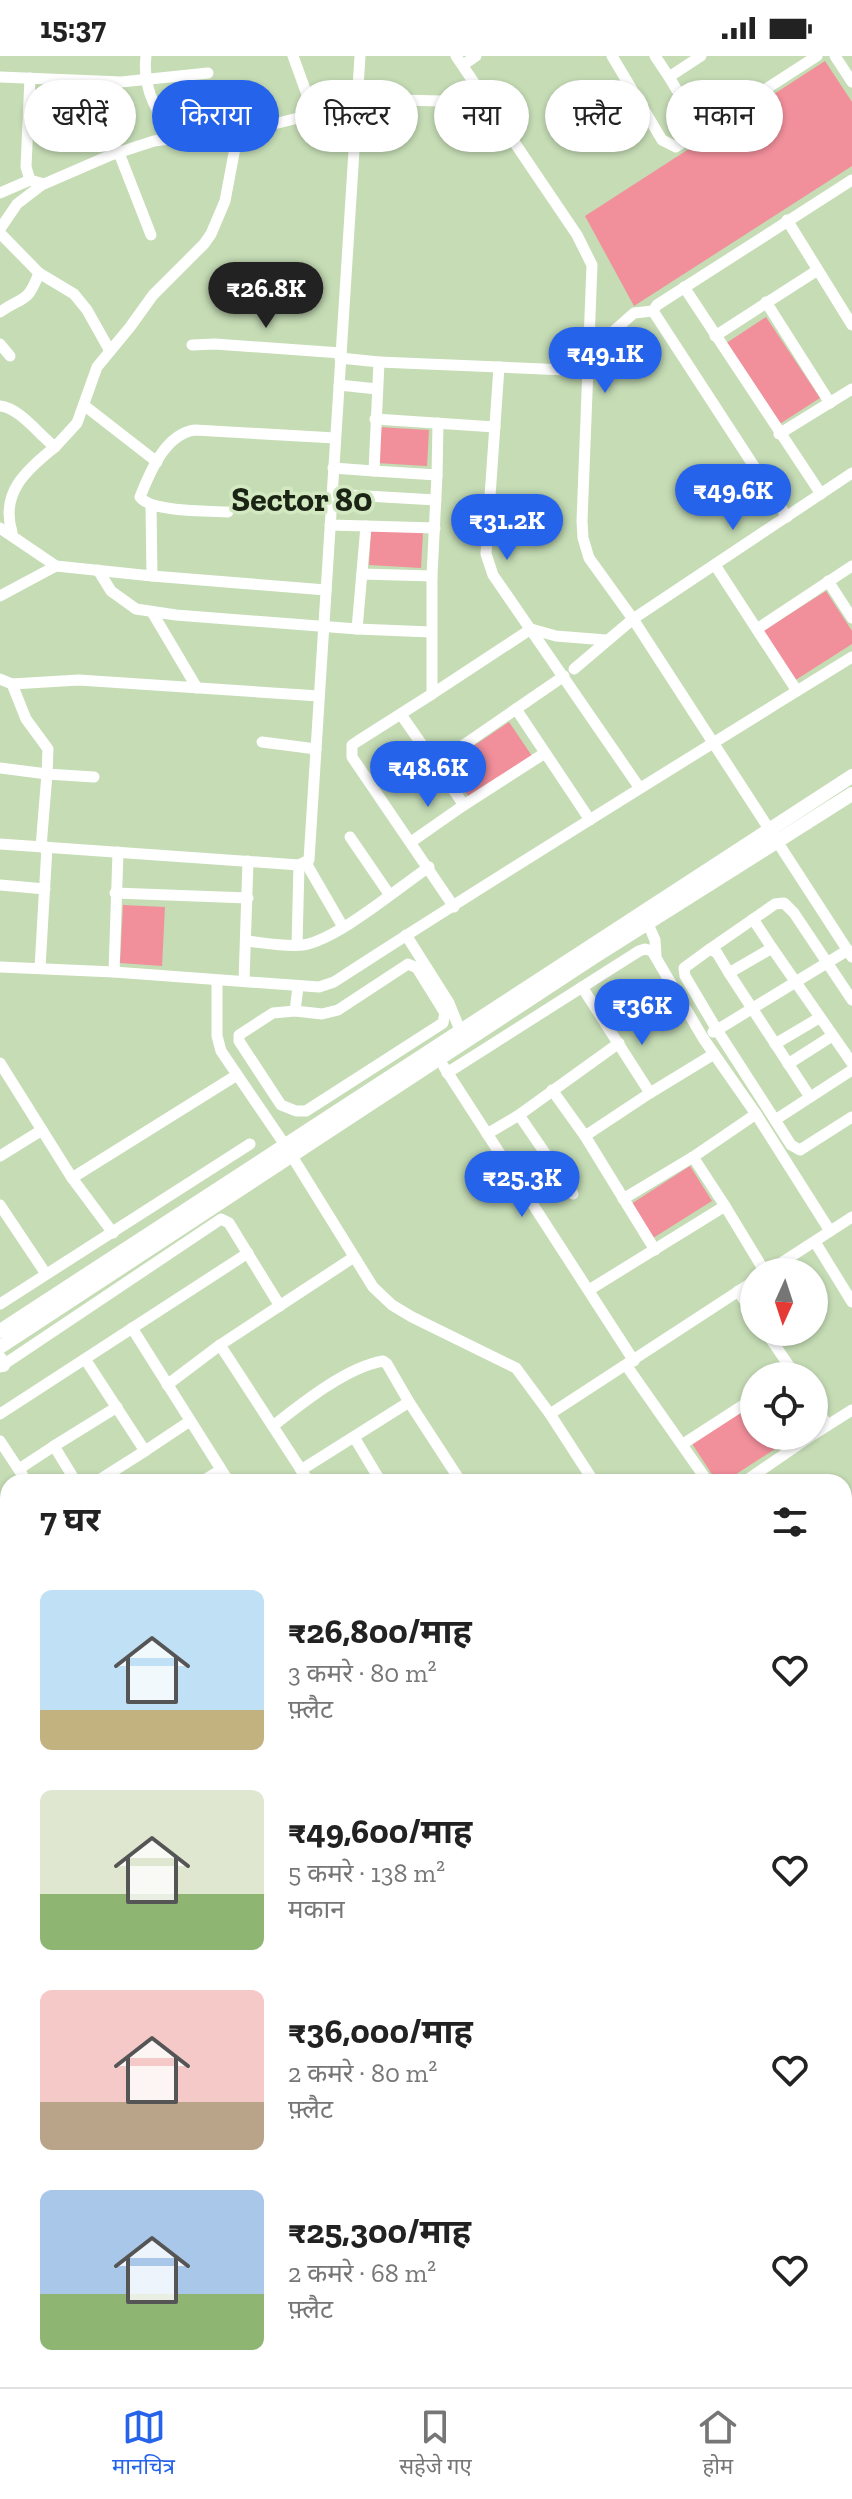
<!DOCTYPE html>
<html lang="hi">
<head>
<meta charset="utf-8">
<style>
	:root { --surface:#fff; --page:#f6f6f6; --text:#222; --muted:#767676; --line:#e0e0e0; --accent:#2563eb }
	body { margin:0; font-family:"Zilla Slab","Noto Sans Devanagari",serif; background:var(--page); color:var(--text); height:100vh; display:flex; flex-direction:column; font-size:30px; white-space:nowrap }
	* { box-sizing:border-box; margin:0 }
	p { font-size:26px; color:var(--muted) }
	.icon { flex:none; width:44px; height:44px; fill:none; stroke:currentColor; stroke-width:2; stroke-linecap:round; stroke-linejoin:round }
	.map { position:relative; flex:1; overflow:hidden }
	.panel { position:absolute; left:0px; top:1418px; width:852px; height:914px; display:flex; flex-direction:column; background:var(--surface); border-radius:24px 24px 0 0; box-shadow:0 2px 6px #0004 }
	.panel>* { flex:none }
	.hud { position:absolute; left:24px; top:24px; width:804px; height:72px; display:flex; gap:16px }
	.needle { width:52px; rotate:183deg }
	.tools { position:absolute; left:740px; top:1202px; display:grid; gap:16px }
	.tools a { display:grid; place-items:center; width:88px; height:88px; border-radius:50%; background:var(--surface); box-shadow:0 2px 6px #0004; font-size:40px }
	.price { position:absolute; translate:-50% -68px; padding:0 18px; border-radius:28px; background:var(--accent); color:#fff; font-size:26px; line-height:52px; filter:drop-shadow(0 2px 4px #0008) }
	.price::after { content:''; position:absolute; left:50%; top:48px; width:24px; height:18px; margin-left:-12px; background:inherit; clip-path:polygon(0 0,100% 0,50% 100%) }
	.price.current { background:#222; color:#fff }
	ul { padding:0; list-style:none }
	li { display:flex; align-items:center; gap:24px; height:200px; padding:0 40px }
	li span { display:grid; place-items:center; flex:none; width:224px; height:160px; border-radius:12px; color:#555 }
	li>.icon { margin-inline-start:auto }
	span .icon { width:96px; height:96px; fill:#fffc; stroke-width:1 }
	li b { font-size:34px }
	h2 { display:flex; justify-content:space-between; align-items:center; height:96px; padding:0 40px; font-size:34px }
	.pill { padding:0 28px; border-radius:36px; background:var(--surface); box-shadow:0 2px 6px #0004; font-size:28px; line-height:72px }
	.pill.current { background:var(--accent); color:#fff }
	.status { display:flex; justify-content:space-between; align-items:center; height:56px; padding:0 40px; background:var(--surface); direction:ltr }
	.status svg { height:22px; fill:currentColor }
	.dock { display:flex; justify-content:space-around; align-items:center; height:112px; border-top:2px solid var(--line); background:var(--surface); font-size:22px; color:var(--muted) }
	.dock a { display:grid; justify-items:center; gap:4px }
	.dock .current { color:var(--accent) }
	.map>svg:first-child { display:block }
	.green { fill:#f18f9b }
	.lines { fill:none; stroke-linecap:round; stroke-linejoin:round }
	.minor { stroke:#fff; stroke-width:11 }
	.major { stroke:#fff; stroke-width:14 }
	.labels { text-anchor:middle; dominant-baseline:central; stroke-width:7; stroke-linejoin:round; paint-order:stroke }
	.district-label { font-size:34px; font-weight:bold; fill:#1a2314; stroke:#d2e9c2 }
</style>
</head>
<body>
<div class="status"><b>15:37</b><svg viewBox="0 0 49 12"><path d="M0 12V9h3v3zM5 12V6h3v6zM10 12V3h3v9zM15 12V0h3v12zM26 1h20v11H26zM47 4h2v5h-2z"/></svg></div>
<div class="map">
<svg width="852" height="2331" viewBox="0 0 852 2331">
	<rect width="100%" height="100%" fill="#c5dcb5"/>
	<!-- green -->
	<g class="green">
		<polygon points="825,5 852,46 852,110 634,250 585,160"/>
		<polygon points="766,261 820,342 778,369 725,288"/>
		<polygon points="378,371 429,374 427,410 376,407"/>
		<polygon points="371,473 423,476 421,512 369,509"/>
		<polygon points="826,535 852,575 852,588 794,625 763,575"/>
		<polygon points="509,666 532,700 469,741 447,708"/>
		<polygon points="123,849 165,851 162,910 120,907"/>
		<polygon points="690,1110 712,1145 653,1182 631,1148"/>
		<polygon points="754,1346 754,1380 795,1380 724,1426 717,1426 691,1386"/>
		<polygon points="4,1997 8,2003 8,2053 0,2041 0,1999"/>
	</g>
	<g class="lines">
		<!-- minor -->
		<g class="minor">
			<path d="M146,0C142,31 156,58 177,81"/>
			<polyline points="293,0 314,58"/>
			<polyline points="456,0 577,179 592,209 582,465 583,482 589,502 633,563 852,901"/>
			<polyline points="612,0 662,84 676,91 817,0"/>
			<polyline points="655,0 669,21 701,0"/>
			<polyline points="835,0 852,26"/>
			<polyline points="463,9 476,0"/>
			<polyline points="0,21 121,26 208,17"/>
			<polyline points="669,21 702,76"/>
			<polyline points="30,22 26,111 30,124 44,128 111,99 154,85 258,72 314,58 356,43 441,45 458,42 478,34"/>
			<polyline points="119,97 151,179"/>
			<polyline points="0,137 30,124"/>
			<polyline points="787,164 852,269"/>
			<polyline points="0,173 17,148 43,128"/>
			<polyline points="0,177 39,217 74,238 87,254 110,295"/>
			<polyline points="684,231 821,438"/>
			<polyline points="766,246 830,347"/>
			<path d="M0,256C25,239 27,248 39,217"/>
			<polyline points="715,280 816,215"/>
			<polyline points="0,288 10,300"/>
			<polyline points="192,289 215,288 341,297"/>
			<polyline points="590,296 634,257 653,255"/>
			<polyline points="340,302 379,306"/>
			<polyline points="499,311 379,306 374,415 437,419 432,520 432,638 531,573 556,580 606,584"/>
			<polyline points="589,315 499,311 486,498 493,519 639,731"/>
			<polyline points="339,329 377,333"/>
			<path d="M0,350C20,352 39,379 55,391L77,367L97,311L130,271L153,239L204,188L211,178L225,145L238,76"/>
			<polyline points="85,350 157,406"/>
			<polyline points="375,363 495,371"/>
			<polyline points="779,378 852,333"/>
			<polyline points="333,412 374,415"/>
			<polyline points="437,419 438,367"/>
			<polyline points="332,438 436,444"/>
			<polyline points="151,449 152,520 326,534"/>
			<path d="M228,456C208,455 150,456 140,441C150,416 165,378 195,374L335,382"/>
			<polyline points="787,461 653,255 657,249 852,124"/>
			<polyline points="330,469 366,470"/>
			<polyline points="0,472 56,510 152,520"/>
			<path d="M12,476C0,437 26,414 55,391"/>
			<polyline points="715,509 797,635"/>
			<polyline points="98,514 111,535 136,553 176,559 357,573 366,470 435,472"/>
			<polyline points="362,518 432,520"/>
			<polyline points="828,525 852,562"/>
			<polyline points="0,540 56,510"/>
			<polyline points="152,556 197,632"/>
			<polyline points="357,573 431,576"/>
			<polyline points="757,573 852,510"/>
			<polyline points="574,613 633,563 852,417"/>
			<polyline points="0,623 12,628 79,624 319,640"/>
			<polyline points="12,628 26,663 48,693 47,718 94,721"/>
			<polyline points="432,638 358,685 352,689 352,701 454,851"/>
			<polyline points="516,653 590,764"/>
			<polyline points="402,660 464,749 545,697"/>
			<polyline points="262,686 316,693"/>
			<polyline points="436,708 564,620"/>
			<polyline points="0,712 47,718 41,791"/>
			<polyline points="350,781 389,838"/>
			<polyline points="411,786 464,749"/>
			<polyline points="0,788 299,809 309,804 360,0"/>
			<polyline points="306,807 343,871"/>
			<polyline points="0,829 45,833"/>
			<polyline points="115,837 248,842"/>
			<polyline points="753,863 772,892 729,917 717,897 710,893 684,912 685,920 717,974 848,894"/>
			<polyline points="648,868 655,884 656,900"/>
			<polyline points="406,879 449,947 460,974"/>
			<path d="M247,885C265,887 285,891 303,889C337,884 398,832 429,811"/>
			<polyline points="297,889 299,809"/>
			<polyline points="772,892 852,1007"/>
			<polyline points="710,893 775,848 784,847 794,857 852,944"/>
			<path d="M0,911L114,916L319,931L334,926C505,815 679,708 852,601"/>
			<polyline points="40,912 47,791"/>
			<polyline points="114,916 118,796"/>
			<polyline points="729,917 810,1041"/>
			<polyline points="217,925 217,980 221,995 285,1089 373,1231 392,1249 412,1261 516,1312 550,1358 594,1426"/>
			<polyline points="244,925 248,805"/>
			<polyline points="582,931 650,1037 714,998"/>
			<polyline points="295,955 322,958 338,954 408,908 417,912 445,957 443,967 306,1055 296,1055 281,1049 239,985 239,979 273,957 295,955 298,931"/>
			<polyline points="713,976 717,974 775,1064 852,1014"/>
			<polyline points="775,988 819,962"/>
			<polyline points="0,1007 72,1122"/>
			<polyline points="788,1008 832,980"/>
			<polyline points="444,1011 634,1305"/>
			<polyline points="447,1017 639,895 645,893 652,895 703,982 756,1058 830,1175"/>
			<polyline points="552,1034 585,1080 655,1194"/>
			<polyline points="519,1059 573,1138"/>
			<polyline points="775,1064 791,1089 800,1094 852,1061"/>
			<polyline points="487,1078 519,1059 619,987"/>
			<polyline points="585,1080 650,1037"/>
			<polyline points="0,1100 42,1074"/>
			<polyline points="623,1143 693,1101"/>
			<polyline points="0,1149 46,1218"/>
			<polyline points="725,1150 693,1101 756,1058"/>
			<polyline points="113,1177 72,1122 237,1019"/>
			<polyline points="815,1186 852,1246"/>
			<polyline points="767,1216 852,1161"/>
			<polyline points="589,1234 725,1150 765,1216"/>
			<polyline points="738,1235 754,1258"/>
			<polyline points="0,1248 250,1088"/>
			<polyline points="132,1272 229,1426"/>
			<polyline points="766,1276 796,1320"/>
			<polyline points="85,1303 145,1395 190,1365"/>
			<polyline points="626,1309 708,1426"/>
			<polyline points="0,1311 221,1163 229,1167 280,1250"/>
			<polyline points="167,1329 220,1289"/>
			<polyline points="814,1348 827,1369"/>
			<polyline points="0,1358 248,1197"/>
			<polyline points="550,1358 754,1225"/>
			<path d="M273,1370C302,1347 347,1311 383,1305L387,1308L409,1346L461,1426"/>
			<polyline points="814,1378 852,1354"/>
			<polyline points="354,1381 381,1426"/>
			<polyline points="0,1385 27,1426"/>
			<polyline points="683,1388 754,1342"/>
			<polyline points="19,1413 54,1390"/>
			<polyline points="301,1414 409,1346"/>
			<polyline points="76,1426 54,1390 117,1351"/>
			<polyline points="96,1426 145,1395"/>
			<polyline points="201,1426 221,1414"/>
			<polyline points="309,1426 220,1289 354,1201"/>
			<polyline points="744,1426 811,1380"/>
			<polyline points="844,1471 852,1466"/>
			<polyline points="844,1489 852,1501"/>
			<polyline points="0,1593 8,1606"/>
			<polyline points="844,1626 852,1638"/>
			<polyline points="0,1707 8,1720"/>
			<polyline points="0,1803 8,1798"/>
			<polyline points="0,1916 8,1911"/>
			<polyline points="0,1950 8,1944"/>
			<polyline points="0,1996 8,1991"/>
			<polyline points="844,2004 852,1999"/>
			<polyline points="0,2099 8,2094"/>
			<polyline points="5,2110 8,2114"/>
			<polyline points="844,2144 852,2139"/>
			<polyline points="0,2145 8,2158"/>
			<polyline points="844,2193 852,2188"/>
			<polyline points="0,2248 8,2243"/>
			<polyline points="844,2266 852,2261"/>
			<polyline points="844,2302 852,2314"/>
			<polyline points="814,2324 818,2331"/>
			<polyline points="483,2331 484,2324"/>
		</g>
		<!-- major -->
		<g class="major">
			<polyline points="0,1275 852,720"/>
			<polyline points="0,1291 594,901 852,738"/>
			<polyline points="0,1303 3,1309"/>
			<polyline points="0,1629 8,1641"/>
			<polyline points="0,1665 8,1677"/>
			<polyline points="844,1955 852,1966"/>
			<polyline points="373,2324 395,2331"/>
			<polyline points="425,2324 430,2331"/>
			<polyline points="453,2324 457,2331"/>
			<polyline points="256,2331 267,2324"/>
			<polyline points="291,2331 302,2324"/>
		</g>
	</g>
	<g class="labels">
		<!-- district labels -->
		<g class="district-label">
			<text x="302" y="443">Sector 80</text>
		</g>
	</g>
</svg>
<div class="tools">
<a><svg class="needle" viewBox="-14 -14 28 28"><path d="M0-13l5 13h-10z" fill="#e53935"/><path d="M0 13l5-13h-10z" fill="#767676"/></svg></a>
<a><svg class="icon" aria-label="locate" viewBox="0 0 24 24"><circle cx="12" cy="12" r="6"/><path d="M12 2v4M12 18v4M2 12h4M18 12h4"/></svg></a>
</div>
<b class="price current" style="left:266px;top:274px">₹26.8K</b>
<b class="price" style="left:605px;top:339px">₹49.1K</b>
<b class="price" style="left:733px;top:476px">₹49.6K</b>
<b class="price" style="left:507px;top:506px">₹31.2K</b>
<b class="price" style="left:428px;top:753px">₹48.6K</b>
<b class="price" style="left:642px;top:991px">₹36K</b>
<b class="price" style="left:522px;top:1163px">₹25.3K</b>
<div class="hud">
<a class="pill">खरीदें</a>
<a class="pill current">किराया</a>
<a class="pill">फ़िल्टर</a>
<a class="pill">नया</a>
<a class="pill">फ़्लैट</a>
<a class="pill">मकान</a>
</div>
<section class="panel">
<h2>7 घर<svg class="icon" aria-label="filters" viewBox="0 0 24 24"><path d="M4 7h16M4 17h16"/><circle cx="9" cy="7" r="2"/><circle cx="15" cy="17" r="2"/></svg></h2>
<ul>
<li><span style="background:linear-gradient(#bfe0f5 75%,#c2b280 0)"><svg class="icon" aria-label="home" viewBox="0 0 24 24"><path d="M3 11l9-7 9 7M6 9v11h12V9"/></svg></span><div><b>₹26,800/माह</b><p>3 कमरे · 80 m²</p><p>फ़्लैट</p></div><svg class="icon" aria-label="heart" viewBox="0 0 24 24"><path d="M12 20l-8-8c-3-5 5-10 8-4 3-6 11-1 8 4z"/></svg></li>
<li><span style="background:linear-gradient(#dfe7d0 65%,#8fb573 0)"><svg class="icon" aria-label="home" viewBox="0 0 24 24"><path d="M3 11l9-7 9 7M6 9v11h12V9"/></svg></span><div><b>₹49,600/माह</b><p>5 कमरे · 138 m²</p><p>मकान</p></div><svg class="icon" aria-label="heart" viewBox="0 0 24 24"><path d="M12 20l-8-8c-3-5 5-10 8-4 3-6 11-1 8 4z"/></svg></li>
<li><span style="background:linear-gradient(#f6c9c9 70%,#b9a48a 0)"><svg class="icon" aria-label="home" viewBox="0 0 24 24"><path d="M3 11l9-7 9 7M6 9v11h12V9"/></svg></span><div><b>₹36,000/माह</b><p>2 कमरे · 80 m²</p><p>फ़्लैट</p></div><svg class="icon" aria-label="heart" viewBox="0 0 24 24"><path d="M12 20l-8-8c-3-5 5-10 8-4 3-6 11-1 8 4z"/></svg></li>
<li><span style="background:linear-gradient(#a9c7e8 65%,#8fb573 0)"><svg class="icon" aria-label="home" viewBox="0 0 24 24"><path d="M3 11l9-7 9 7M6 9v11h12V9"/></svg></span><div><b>₹25,300/माह</b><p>2 कमरे · 68 m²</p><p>फ़्लैट</p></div><svg class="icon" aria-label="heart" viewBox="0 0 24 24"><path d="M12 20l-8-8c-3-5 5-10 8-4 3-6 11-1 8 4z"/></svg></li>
</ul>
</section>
</div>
<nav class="dock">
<a class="current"><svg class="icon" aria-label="map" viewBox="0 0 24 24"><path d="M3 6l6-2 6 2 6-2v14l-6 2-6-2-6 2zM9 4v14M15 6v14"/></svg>मानचित्र</a>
<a><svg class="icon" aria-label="saved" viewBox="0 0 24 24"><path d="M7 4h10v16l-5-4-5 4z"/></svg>सहेजे गए</a>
<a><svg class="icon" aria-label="home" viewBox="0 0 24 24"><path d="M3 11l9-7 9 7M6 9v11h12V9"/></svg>होम</a>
</nav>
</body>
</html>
